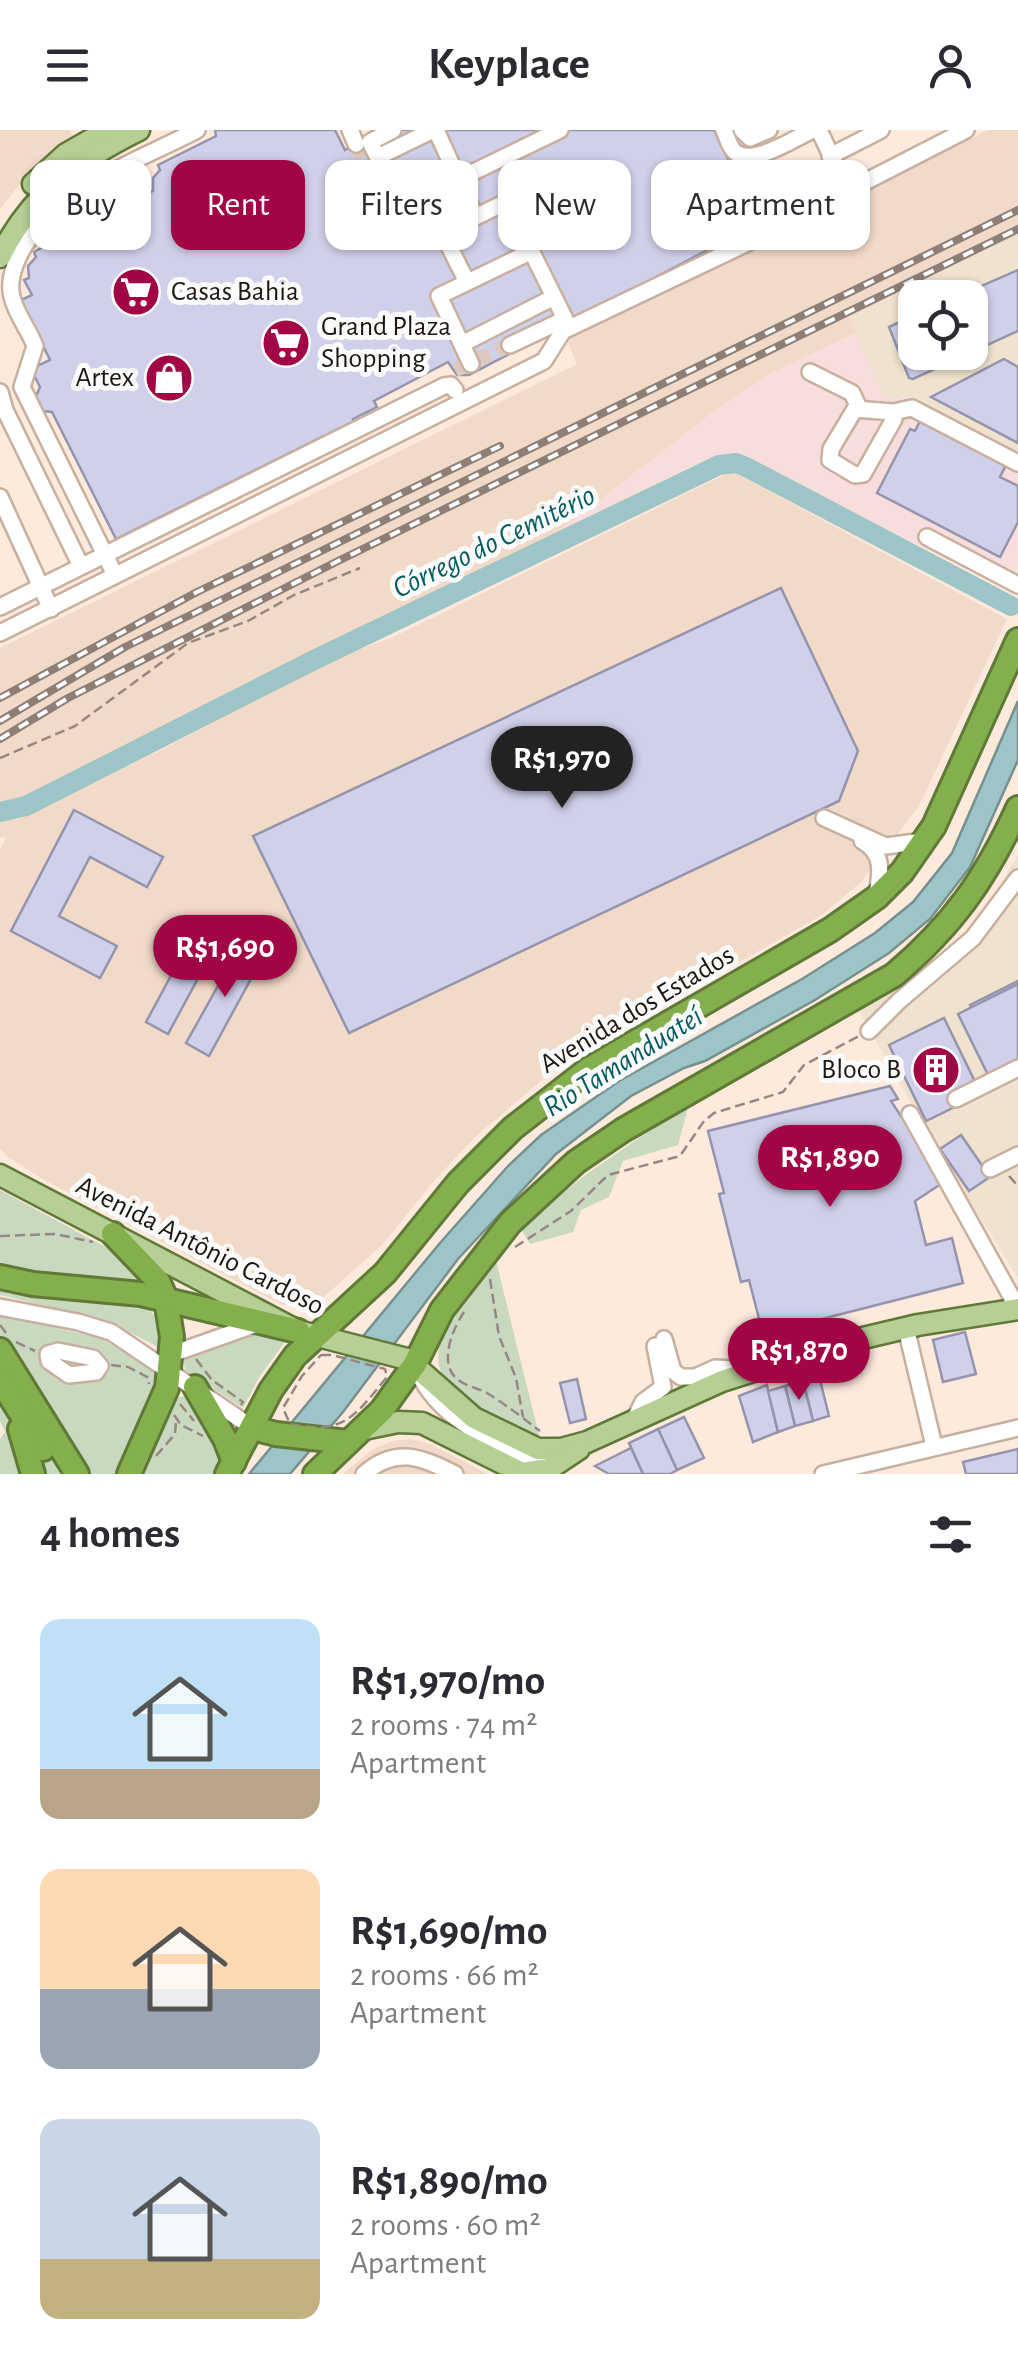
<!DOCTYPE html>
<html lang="en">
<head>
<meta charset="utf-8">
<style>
	:root { --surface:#fff; --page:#f2f2f3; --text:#2b2b33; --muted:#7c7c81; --accent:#a10545 }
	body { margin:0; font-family:"Alegreya Sans",sans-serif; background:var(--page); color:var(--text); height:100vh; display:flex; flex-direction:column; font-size:38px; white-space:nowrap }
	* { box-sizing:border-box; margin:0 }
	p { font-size:32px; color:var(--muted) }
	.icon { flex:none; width:55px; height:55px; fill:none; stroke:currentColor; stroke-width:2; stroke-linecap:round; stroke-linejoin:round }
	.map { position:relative; height:1344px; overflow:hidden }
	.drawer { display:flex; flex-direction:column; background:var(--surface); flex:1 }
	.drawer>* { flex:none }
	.top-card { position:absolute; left:30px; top:30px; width:960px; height:90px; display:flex; gap:20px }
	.controls { position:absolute; left:898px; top:150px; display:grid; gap:20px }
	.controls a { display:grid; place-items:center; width:90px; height:90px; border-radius:20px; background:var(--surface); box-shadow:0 2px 8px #0004; font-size:50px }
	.price { position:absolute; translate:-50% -85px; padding:0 22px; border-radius:35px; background:var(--accent); color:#fff; font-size:32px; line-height:65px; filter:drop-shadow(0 2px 5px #0008) }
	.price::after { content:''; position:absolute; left:50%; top:60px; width:30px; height:22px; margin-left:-15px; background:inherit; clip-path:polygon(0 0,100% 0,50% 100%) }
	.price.on { background:#222; color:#fff }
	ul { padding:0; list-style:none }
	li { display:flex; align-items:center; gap:30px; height:250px; padding:0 40px }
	li span { display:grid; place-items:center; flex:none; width:280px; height:200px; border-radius:20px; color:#555 }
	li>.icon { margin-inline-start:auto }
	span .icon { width:120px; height:120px; fill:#fffc; stroke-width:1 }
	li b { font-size:42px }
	h2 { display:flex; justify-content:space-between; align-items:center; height:120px; padding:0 40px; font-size:42px }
	.chip { padding:0 35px; border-radius:20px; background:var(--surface); box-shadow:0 2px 8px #0004; font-size:35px; line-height:90px }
	.chip.on { background:var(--accent); color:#fff }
	header { display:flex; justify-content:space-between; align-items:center; height:130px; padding:0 40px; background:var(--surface); font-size:45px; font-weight:700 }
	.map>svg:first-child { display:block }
	.built { fill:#f2dac9 }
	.industrial { fill:#f8dddd }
	.education { fill:#efe3cf; fill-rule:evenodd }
	.green { fill:#c9d9c0 }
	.water { fill:#9dc4c6; stroke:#779090; stroke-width:2.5 }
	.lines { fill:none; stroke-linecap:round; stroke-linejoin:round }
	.river { stroke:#9dc4c6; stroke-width:20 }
	.building { fill:#d1d0ea; stroke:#9594ac; stroke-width:2.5 }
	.minor-tunnel { stroke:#ddcabe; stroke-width:15; stroke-dasharray:15 8; stroke-linecap:butt }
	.minor-casing { stroke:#c7b0a0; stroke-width:20 }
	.major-casing { stroke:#607937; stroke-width:25 }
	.highway-casing { stroke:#607937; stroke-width:28 }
	.path { stroke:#97887f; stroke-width:2.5; stroke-dasharray:10 5; stroke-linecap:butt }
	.minor { stroke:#fff; stroke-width:15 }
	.major { stroke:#b5cf94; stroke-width:20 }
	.highway { stroke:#83af4c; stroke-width:22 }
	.rail-casing { stroke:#8d7f76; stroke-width:8 }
	.rail { stroke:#fbfbfb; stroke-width:4; stroke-dasharray:11; stroke-linecap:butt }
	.labels { text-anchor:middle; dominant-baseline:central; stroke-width:10; stroke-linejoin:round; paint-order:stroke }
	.poi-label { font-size:28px; fill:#1f1611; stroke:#fbfbfb; text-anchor:start }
	.street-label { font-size:28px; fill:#1f1611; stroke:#fbfbfb }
	.water-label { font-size:30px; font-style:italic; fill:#055c60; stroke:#fbfbfb }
</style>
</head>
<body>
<header><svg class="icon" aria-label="menu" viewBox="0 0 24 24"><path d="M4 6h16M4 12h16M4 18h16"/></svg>Keyplace<svg class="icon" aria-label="person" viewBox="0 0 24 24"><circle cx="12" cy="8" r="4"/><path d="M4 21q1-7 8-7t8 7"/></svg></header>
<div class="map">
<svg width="1018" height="1344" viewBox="0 0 1018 1344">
	<rect width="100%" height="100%" fill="#feeadd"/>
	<!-- built -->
	<g class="built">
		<polygon points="0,0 70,0 73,6 37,33 0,79"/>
		<polygon points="988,0 1018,0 1018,101 848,185 856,203 770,244 724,274 557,403 36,660 29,664 15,690 163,619 335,528 391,508 728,343 735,343 1007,489 919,676 861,752 822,785 593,916 542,950 476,1006 434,1051 383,1114 315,1175 282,1175 44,1050 8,1027 0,1018 0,719 6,708 0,707 0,518 577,234 568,213 576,199 827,81"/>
		<polygon points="411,1309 430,1314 488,1344 343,1344 373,1319 393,1311"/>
	</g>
	<!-- industrial -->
	<polygon class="industrial" points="856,203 885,269 910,267 1018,325 1017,464 735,324 692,336 557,403 724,274 770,244"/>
	<!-- education -->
	<g class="education">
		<path d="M1018,101V325L910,267L885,269L848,185ZM915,168H970V222H915Z"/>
		<polygon points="1018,725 1018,1147 941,1027 859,881 910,849 957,811 983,783"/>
	</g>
	<!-- green -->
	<g class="green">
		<polygon points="689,974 678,1015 623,1031 609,1067 581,1080 573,1102 530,1114 520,1097 588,1043"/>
		<path d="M0,1060L126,1128L152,1154L130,1170C159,1181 160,1190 162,1219L108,1191L0,1165Z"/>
		<path d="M496,1131L541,1313C512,1300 452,1270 440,1239C435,1225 441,1206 447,1193C459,1170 480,1151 496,1131Z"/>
		<polygon points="0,1185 100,1208 157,1241 161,1248 121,1344 0,1344 0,1309 5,1302 0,1291"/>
		<polygon points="252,1200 288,1208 260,1246 243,1278 185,1240 183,1227"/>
		<polygon points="182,1266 191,1269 221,1312 222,1329 214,1344 140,1344 176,1269"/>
	</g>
	<!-- water -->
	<polygon class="water" points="1018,571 1018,630 970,737 930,789 889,823 815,870 705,931 684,938 631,966 556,1024 458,1129 343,1282 290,1344 249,1344 440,1113 508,1036 541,1005 619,951 802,849 875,803 913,772 952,723"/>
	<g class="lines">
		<!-- river -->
		<polyline class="river" points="0,682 26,676 312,531 719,335 736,333 746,337 1011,476"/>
	</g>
	<!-- building -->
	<g class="building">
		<polygon points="215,0 335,0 345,20 371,7 369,3 374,0 714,0 759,93 469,245 457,245 448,232 374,271 377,277 353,289 354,291 116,409 52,282 41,281 34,271 40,257 31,239 50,230 21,170 32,165 24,150 29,148 28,136 36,127 34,122 90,91 92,81 99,74 108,73 117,78 153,61 153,48 160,40 158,35 216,6"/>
		<polygon points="1018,140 1018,201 913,249 909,248 889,197 915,185 915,222 970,222 970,168 954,168"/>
		<polygon points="1004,229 1018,237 1018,313 931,267"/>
		<polygon points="920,291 1006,335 1000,347 1018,356 1018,392 1000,427 877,363 910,299 915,301"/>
		<polygon points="781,458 858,621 839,671 349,903 253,706"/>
		<polygon points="74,680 163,727 147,757 90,727 59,786 117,816 100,848 11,801"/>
		<polygon points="201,790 223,802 168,904 146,892"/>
		<polygon points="242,813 264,825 209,926 186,913"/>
		<polygon points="1018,851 1018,945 1007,951 970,875"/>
		<polygon points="1018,854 1018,942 993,955 958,884"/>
		<polygon points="944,888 981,964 926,991 889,915"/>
		<polygon points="890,956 898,969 891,971 944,1052 915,1071 926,1115 952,1108 963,1153 763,1204 749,1150 741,1152 719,1064 724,1063 708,1001"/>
		<polygon points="961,1005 990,1047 969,1061 940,1019"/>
		<polygon points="965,1202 976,1244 943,1252 933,1210"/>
		<polygon points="819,1246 829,1286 813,1291 803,1251"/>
		<polygon points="577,1249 586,1289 570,1293 560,1253"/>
		<polygon points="803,1251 813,1291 795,1296 785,1256"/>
		<polygon points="767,1255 778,1302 753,1312 739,1266"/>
		<polygon points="785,1256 795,1296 778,1302 768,1261"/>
		<polygon points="684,1287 704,1328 677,1340 658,1299"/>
		<polygon points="658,1299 677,1340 670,1344 643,1344 629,1313"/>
		<polygon points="631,1318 643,1344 609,1344 595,1336"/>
		<polygon points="1018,1319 1018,1344 966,1344 963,1332"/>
	</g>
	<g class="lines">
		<!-- minor-tunnel -->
		<g class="minor-tunnel">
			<polyline points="356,14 387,75"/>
			<polyline points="455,240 510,215"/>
		</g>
		<!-- minor casing -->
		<g class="minor-casing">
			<g id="minor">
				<polyline points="350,0 356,14"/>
				<polyline points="393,0 370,12 415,102"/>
				<polyline points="436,0 475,86"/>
				<path d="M724,0C727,7 729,17 735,22C752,37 795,8 813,0"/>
				<polyline points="742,0 750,8 769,0"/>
				<polyline points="819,0 843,51 857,56 966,0"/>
				<polyline points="830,26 881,0"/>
				<polyline points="378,27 433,0"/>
				<polyline points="459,49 560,0"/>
				<polyline points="387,75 403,107 438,94 467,152"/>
				<polyline points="443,103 502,74 509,76 565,189 510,215"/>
				<polyline points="462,214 554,167"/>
				<polyline points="471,234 439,166 532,121"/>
				<polyline points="810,242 852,263 859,278"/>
				<polyline points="0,262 5,280 81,436"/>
				<polyline points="893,282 894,289 863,344 855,345 830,330 831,319 855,279 893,282 912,278 1018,333"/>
				<polyline points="0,367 51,479"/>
				<polyline points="927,407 1018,455"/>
				<path d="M115,445L22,257L35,216C29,200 16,184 12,167C7,148 18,124 29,109C72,51 136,32 197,0"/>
				<polyline points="0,477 444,256 451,255 455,260"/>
				<polyline points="0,503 544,231 563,201 848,65 857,56"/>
				<polyline points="824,688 886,716 923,711"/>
				<path d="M862,711C884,723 881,742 877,765"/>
				<polyline points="869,901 899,871 973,808 1018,748"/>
				<polyline points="956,969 1018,938"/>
				<polyline points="910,984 1011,1166 1015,1179"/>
				<polyline points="990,1039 1018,1025"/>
				<polyline points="0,1177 78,1192 111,1202 253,1298"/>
				<polyline points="906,1198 934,1316"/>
				<polyline points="664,1209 673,1241 681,1247 695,1247 715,1238 748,1240"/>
				<polygon points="58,1221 93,1228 100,1236 96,1242 69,1245 49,1231 48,1224"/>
				<polyline points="172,1224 257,1194"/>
				<path d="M418,1242C442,1294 501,1314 549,1339"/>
				<polyline points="635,1288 643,1272 663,1257 655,1216"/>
				<path d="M364,1344C395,1316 422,1327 455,1344"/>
				<polyline points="823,1344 1018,1298"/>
			</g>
		</g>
		<!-- major casing -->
		<g class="major-casing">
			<g id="major">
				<polyline points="33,54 66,24 108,0"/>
				<path d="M0,127C30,65 78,30 139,0"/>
				<polyline points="0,1045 298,1201 407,1229 474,1288 538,1319 561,1319 587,1312 722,1251 842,1213 918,1195 1018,1179"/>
				<polyline points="364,1299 398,1292 422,1293 524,1344"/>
				<polyline points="522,1343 549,1339 579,1319"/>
			</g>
		</g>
		<!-- highway casing -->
		<g class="highway-casing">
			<g id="highway">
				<polyline points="113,1104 158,1151 166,1169 172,1207 167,1258 129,1344"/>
				<polyline points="0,1147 33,1154 141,1164 298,1201"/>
				<polyline points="0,1220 77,1344"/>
				<polyline points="0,1250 43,1319"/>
				<polyline points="195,1257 225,1309 234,1332"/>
				<polyline points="253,1298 276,1304 347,1312"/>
				<polyline points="20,1299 33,1344"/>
				<polyline points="227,1344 271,1260 295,1226 385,1143 458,1053 513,998 589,939 830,800 877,767 902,742 934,696 1018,510"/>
				<path d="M315,1344L382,1280L415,1234L442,1180L510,1093L576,1032L623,1000L894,845C953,795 986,748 1018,678"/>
			</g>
		</g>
		<!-- path -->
		<g class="path">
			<polyline points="94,65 99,74"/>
			<polyline points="0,628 75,596 188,513 248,491 294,465 360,438"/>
			<polyline points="1009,1046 1018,1056"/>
			<polyline points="0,1106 55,1104 93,1112"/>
			<polyline points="515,1117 571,1081 608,1045 680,1026 704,991 714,983 783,962 804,935 859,906"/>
			<polyline points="490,1149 499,1206 516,1248 523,1287"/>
			<path d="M464,1182C453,1198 438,1233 457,1249C465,1256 478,1258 487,1263C505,1274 523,1288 540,1301"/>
			<polyline points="0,1195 6,1203"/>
			<polyline points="16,1212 35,1221"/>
			<path d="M321,1225H332L385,1239L387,1247C354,1287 344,1305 290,1294L283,1278L302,1246Z"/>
			<polyline points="196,1229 212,1250 243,1272 241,1275"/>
			<polyline points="111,1235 128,1237 149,1248 149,1254"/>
			<polyline points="180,1274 194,1291"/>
			<polyline points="174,1285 181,1295 203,1306"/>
			<polyline points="156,1326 175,1304 176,1291"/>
		</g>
		<!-- minor -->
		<use href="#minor" class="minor"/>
		<!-- major -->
		<use href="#major" class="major"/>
		<!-- highway -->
		<use href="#highway" class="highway"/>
		<!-- rail casing -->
		<g class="rail-casing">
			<g id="rail">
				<polyline points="0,568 197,462 500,316"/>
				<polyline points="0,591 125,517 1018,80"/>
				<polyline points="0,609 68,568 336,432 1018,99"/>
			</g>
		</g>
		<!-- rail -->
		<use href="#rail" class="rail"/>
	</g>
	<!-- icons -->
	<defs>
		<g id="supermarket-disc" transform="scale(2.5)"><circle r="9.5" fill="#a10545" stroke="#fbfbfb"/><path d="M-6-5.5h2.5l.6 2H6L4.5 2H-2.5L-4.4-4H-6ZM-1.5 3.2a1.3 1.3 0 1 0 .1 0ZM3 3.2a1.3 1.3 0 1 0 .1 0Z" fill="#fff"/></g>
		<g id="shop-disc" transform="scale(2.5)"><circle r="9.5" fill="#a10545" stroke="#fbfbfb"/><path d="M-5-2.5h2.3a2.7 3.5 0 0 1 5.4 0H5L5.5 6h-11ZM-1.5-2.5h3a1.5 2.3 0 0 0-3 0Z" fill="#fff"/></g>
		<g id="building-disc" transform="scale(2.5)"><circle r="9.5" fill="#a10545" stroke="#fbfbfb"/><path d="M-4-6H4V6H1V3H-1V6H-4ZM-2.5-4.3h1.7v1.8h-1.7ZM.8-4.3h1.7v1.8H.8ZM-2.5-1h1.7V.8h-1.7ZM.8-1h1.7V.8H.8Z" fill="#fff"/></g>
	</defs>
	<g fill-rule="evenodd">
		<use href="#supermarket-disc" x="136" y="162"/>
		<use href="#supermarket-disc" x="286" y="213"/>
		<use href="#shop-disc" x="169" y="248"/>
		<use href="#building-disc" x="936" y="940"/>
	</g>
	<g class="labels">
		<!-- poi labels -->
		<g class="poi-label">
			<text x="171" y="162">Casas Bahia</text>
			<text x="321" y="197">Grand Plaza<tspan x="321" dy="32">Shopping</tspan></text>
			<text x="134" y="248" text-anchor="end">Artex</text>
			<text x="901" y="940" text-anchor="end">Bloco B</text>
		</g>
		<!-- street labels -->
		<g class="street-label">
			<text transform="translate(637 880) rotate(-31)">Avenida dos Estados</text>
			<text transform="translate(200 1116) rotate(27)">Avenida Antônio Cardoso</text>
		</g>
		<!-- water labels -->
		<g class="water-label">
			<text transform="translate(494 412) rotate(-26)">Córrego do Cemitério</text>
			<text transform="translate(623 932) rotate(-32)">Rio Tamanduateí</text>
		</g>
	</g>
</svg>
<div class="controls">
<a><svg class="icon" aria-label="locate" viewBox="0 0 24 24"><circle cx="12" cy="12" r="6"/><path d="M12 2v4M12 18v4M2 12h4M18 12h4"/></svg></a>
</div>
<b class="price on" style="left:562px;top:681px">R$1,970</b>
<b class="price" style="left:225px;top:870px">R$1,690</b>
<b class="price" style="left:830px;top:1080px">R$1,890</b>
<b class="price" style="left:799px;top:1273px">R$1,870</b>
<div class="top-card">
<a class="chip">Buy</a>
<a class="chip on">Rent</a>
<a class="chip">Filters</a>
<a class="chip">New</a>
<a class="chip">Apartment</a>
</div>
</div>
<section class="drawer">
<h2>4 homes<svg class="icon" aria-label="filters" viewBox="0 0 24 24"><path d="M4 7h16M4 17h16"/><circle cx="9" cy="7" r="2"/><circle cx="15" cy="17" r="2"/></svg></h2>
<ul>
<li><span style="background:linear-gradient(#bfe0f5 75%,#b9a48a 0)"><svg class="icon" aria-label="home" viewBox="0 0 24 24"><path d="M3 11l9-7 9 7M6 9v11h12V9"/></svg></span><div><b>R$1,970/mo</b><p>2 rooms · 74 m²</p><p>Apartment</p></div></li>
<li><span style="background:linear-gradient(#ffd9b3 60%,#9aa5b1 0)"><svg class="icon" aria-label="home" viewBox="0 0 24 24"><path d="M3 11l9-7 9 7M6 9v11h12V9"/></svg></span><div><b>R$1,690/mo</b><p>2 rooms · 66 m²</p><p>Apartment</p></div></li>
<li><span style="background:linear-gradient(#c9d6e8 70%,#c2b280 0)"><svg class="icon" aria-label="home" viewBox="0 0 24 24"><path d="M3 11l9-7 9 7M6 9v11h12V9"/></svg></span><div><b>R$1,890/mo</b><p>2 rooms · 60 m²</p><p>Apartment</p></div></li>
</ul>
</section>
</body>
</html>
